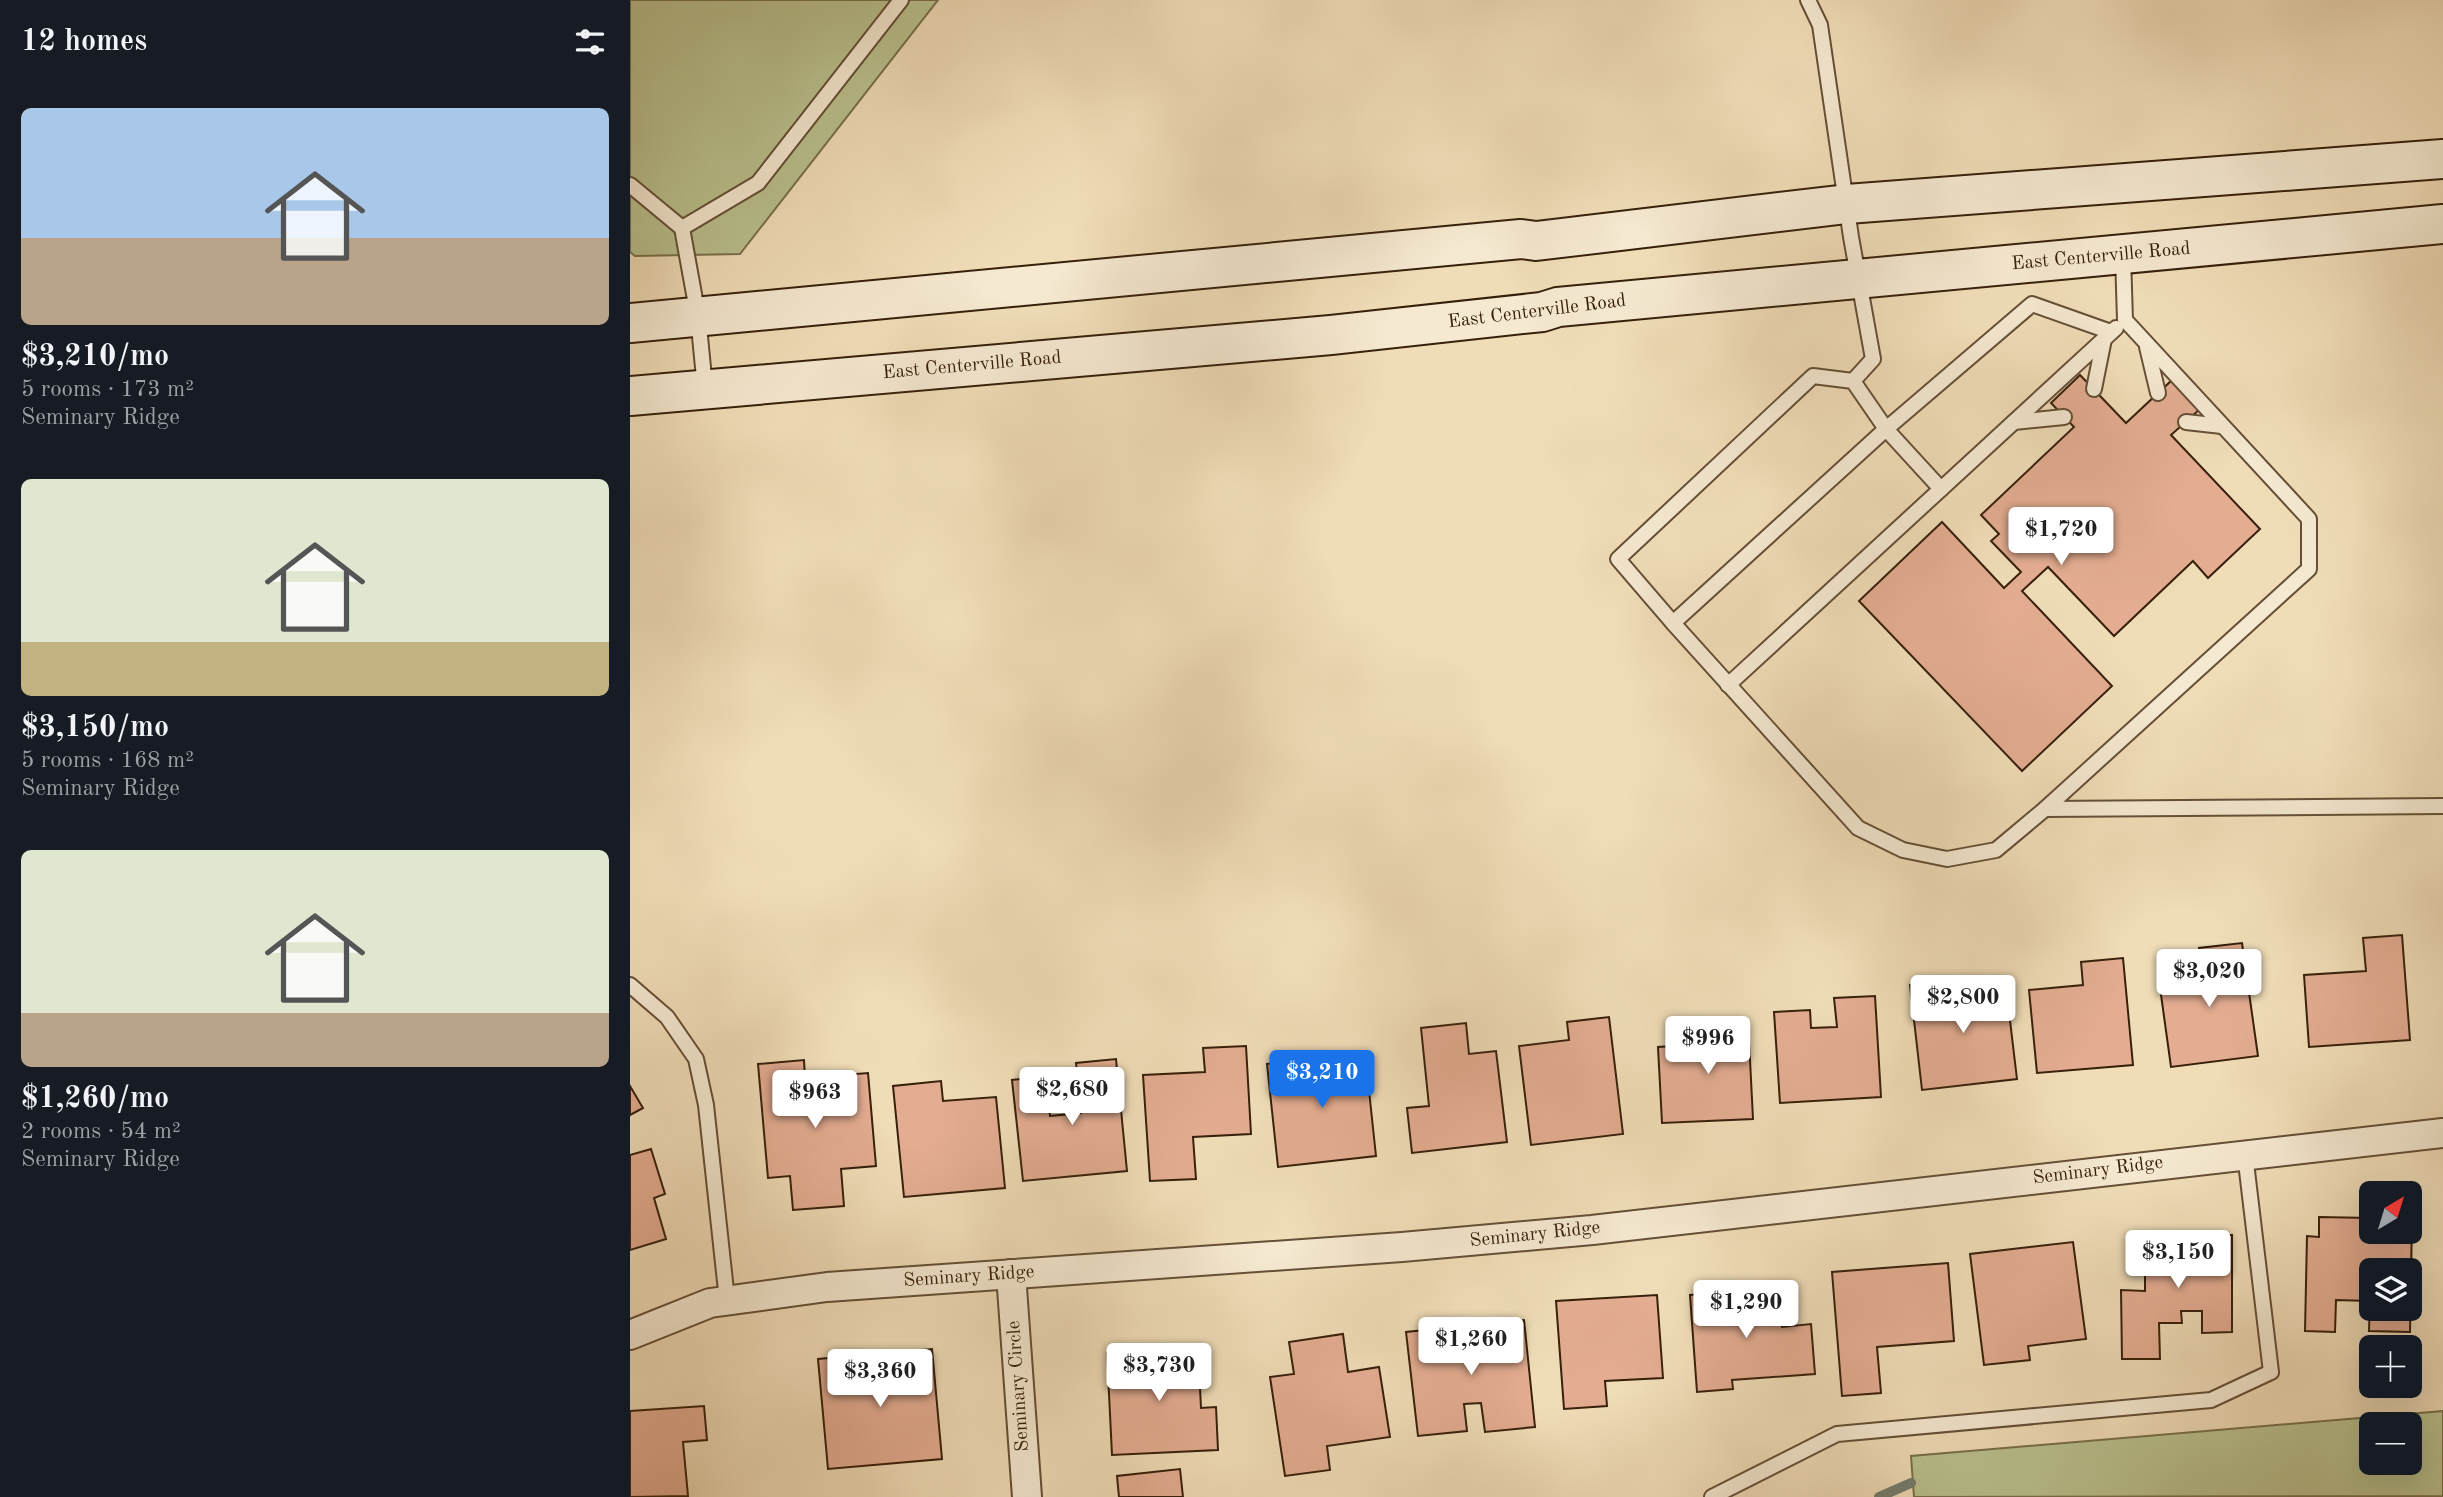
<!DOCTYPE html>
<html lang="en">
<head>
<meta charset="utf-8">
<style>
	:root { --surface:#171b24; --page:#20242c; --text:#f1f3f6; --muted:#9ea1a6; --accent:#1a73e8 }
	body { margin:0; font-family:"Old Standard TT",serif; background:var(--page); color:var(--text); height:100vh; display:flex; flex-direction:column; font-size:26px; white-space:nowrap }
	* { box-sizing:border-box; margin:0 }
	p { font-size:23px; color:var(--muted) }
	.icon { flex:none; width:38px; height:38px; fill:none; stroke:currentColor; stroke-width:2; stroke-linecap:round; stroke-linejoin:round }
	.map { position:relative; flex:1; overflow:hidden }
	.details { display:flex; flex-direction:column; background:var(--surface); width:630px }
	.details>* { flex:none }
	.needle { width:46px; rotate:38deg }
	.buttons { position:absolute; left:1729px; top:1181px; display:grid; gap:14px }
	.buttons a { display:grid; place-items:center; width:63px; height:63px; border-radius:10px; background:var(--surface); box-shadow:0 7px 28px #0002; font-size:35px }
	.price { position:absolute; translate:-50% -60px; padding:0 16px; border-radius:7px; background:#fff; color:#222; font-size:23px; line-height:46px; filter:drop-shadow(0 2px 4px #0008) }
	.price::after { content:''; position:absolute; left:50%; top:42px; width:21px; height:16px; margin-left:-10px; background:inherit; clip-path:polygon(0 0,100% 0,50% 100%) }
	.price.active { background:var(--accent); color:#fff }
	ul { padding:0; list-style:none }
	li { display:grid; align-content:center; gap:14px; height:371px; padding:0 21px }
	li span { display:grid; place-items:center; height:217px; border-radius:10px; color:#555 }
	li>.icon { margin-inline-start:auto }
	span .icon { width:126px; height:126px; fill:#fffc; stroke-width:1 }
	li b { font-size:30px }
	h2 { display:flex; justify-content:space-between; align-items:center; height:84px; padding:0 21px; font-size:30px }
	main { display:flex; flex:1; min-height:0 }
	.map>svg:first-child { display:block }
	.green { fill:#b9c18f; stroke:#78704c; stroke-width:2; fill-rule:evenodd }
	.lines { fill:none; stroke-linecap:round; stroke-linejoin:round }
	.stream { stroke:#737d70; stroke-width:10 }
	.building { fill:#e4ad92; stroke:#37200a; stroke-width:2; fill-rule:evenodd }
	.service-casing { stroke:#654f36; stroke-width:18 }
	.minor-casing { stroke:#654f36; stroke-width:32 }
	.secondary-casing { stroke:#37200a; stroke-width:42 }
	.service { stroke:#f5e9d1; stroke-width:14 }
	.minor { stroke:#f5e9d1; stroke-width:28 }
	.secondary { stroke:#f5e9d1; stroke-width:38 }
	.labels { text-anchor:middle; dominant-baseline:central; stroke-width:5; stroke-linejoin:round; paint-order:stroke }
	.street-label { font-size:19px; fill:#37200a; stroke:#f5e9d1 }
</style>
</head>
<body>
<main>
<section class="details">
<h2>12 homes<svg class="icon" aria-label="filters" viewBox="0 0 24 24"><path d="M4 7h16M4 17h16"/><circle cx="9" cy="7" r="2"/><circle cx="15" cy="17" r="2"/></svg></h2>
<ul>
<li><span style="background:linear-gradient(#a9c7e8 60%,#b9a48a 0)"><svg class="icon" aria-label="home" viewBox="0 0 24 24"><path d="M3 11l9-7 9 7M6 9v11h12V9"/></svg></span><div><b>$3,210/mo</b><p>5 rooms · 173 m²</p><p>Seminary Ridge</p></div></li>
<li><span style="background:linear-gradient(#dfe7d0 75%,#c2b280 0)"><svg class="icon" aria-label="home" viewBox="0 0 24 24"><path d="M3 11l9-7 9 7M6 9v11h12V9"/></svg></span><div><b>$3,150/mo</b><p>5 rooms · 168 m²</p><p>Seminary Ridge</p></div></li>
<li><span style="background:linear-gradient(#dfe7d0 75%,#b9a48a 0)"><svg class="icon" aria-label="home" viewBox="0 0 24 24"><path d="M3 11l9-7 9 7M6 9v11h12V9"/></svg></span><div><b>$1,260/mo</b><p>2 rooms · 54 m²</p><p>Seminary Ridge</p></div></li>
</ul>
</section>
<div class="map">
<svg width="1813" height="1497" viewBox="0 0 1813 1497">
	<rect width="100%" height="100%" fill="#f0ddb8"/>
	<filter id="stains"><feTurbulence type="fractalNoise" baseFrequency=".00286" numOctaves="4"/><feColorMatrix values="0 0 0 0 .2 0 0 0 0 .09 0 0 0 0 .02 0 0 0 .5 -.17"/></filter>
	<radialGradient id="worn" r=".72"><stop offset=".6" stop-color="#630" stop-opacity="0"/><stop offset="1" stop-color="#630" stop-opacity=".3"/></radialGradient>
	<!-- green -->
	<g class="green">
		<polygon points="0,0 308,0 110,254 5,256 0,252"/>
		<path d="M1813,1411V1496L1284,1497L1281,1456ZM1741,1424H1780V1463H1741Z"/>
	</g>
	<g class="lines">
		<!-- stream -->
		<polyline class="stream" points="1249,1497 1281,1483"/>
	</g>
	<!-- building -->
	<g class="building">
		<polygon points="1450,375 1496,423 1542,380 1570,409 1541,435 1630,529 1578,578 1563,561 1484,636 1418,567 1392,591 1482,686 1392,771 1229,601 1312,522 1374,588 1391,572 1361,541 1369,534 1351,515 1444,427 1421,403"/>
		<polygon points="1772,935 1780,1040 1679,1047 1674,975 1736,971 1733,938"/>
		<polygon points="1612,943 1628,1056 1541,1067 1528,973 1571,967 1569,948"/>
		<polygon points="1493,958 1503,1065 1407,1073 1399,990 1453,985 1451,962"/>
		<polygon points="1375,979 1387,1079 1292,1090 1280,985 1322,980 1325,1004 1341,1002 1339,983"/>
		<polygon points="1245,996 1251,1097 1150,1103 1144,1012 1180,1010 1181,1028 1207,1027 1204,998"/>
		<polygon points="979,1017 993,1134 901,1145 889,1046 939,1040 937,1022"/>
		<polygon points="1118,1020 1123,1119 1032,1123 1028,1047 1075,1044 1074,1021"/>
		<polygon points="836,1023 839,1054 866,1051 877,1142 782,1153 777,1108 799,1106 791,1028"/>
		<polygon points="616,1046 621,1134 563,1137 566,1179 520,1181 513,1075 575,1072 573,1048"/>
		<polygon points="735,1053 746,1156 648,1167 637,1064"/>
		<polygon points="486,1059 497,1171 393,1181 382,1080 416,1076 420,1116 451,1113 446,1063"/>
		<polygon points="174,1060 175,1078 238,1073 246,1166 211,1169 214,1206 163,1210 160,1176 138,1178 128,1064"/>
		<polygon points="311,1081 313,1101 366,1097 375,1188 274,1197 263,1086"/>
		<polygon points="0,1086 13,1108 0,1115"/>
		<polygon points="21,1149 35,1194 24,1198 36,1239 0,1250 0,1155"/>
		<path d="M1689,1217L1741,1218V1232H1780L1782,1219L1780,1332L1739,1331L1740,1301L1706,1300L1705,1332L1675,1331L1677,1236L1689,1237ZM1741,1270H1780V1309H1741Z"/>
		<polygon points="1515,1235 1602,1235 1602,1332 1572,1333 1572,1311 1551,1311 1552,1323 1529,1323 1530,1359 1492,1359 1491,1290 1515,1291"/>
		<polygon points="1443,1242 1456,1339 1398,1346 1400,1360 1354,1365 1340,1254"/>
		<polygon points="1318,1263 1324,1341 1247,1347 1251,1393 1212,1396 1202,1272"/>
		<polygon points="1149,1289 1152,1327 1181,1324 1185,1374 1102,1380 1103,1389 1067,1392 1060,1295"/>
		<polygon points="1027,1295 1033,1378 975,1381 977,1406 934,1409 926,1301"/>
		<polygon points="894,1320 905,1427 855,1432 851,1403 834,1404 837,1431 788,1436 776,1332"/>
		<polygon points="713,1334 718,1372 749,1367 760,1437 697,1446 700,1470 655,1476 640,1377 664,1374 659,1342"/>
		<polygon points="568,1348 571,1408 586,1407 588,1450 482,1455 477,1353"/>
		<polygon points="302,1349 312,1459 198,1469 188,1359"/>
		<polygon points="74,1406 77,1440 53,1442 58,1496 0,1497 0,1411"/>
		<polygon points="550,1469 553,1497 489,1497 487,1476"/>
	</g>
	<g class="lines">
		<!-- service casing -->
		<g class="service-casing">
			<g id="service">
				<polyline points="1178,0 1190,25 1221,237 1243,359 1223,381"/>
				<polyline points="0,185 52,228 68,316 75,388"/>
				<polyline points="52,228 128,183 271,0"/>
				<polyline points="1493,256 1495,320 1679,519 1679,569 1415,809 1813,806"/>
				<polyline points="1517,347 1528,393"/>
				<polyline points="1464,389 1474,339"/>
				<polyline points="1384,422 1434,417"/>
				<polyline points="1556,422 1592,426"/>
				<polyline points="1311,489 1256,429 1223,381 1183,376 988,559 1043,623 1256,429 1402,304 1481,332"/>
				<polyline points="1043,623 1228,828 1273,850 1317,859 1366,850 1415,809"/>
				<polyline points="1098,685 1486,328"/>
				<polyline points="0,985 37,1017 66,1059 76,1105 97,1300"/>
				<polyline points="1082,1497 1207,1434 1581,1400 1641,1372 1615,1154"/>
			</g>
		</g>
		<!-- minor casing -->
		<g class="minor-casing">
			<g id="minor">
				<polyline points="381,1274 397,1497"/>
				<polyline points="0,1335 80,1303 197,1287 772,1247 962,1230 1813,1133"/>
			</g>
		</g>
		<!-- secondary casing -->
		<g class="secondary-casing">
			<g id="secondary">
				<polyline points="0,323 891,239 906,241 1217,204 1813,159"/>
				<polyline points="0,396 701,335 912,312 928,307 1813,224"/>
			</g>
		</g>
		<!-- service -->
		<use href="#service" class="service"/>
		<!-- minor -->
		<use href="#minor" class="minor"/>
		<!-- secondary -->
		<use href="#secondary" class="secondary"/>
	</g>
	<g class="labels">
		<!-- street labels -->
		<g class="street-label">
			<text transform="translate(1471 257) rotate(-5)">East Centerville Road</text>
			<text transform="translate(907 312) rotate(-7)">East Centerville Road</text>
			<text transform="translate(342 366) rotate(-5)">East Centerville Road</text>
			<text transform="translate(1468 1171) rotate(-7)">Seminary Ridge</text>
			<text transform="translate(905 1235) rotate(-6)">Seminary Ridge</text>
			<text transform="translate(339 1277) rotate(-4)">Seminary Ridge</text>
			<text transform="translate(389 1386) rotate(-94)">Seminary Circle</text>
		</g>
	</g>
	<rect width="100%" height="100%" filter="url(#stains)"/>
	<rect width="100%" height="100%" fill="url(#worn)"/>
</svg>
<div class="buttons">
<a><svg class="needle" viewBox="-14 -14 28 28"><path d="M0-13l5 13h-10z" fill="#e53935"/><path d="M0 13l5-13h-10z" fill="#9ea1a6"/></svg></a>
<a><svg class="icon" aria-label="layers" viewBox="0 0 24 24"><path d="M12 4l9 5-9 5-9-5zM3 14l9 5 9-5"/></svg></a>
<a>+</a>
<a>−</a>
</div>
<b class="price" style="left:1431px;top:567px">$1,720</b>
<b class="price" style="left:1579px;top:1009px">$3,020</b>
<b class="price" style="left:1333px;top:1035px">$2,800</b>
<b class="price" style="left:1078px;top:1076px">$996</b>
<b class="price active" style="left:692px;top:1110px">$3,210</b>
<b class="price" style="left:442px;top:1127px">$2,680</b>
<b class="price" style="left:185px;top:1130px">$963</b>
<b class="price" style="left:1548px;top:1290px">$3,150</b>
<b class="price" style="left:1116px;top:1340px">$1,290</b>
<b class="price" style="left:841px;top:1377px">$1,260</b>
<b class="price" style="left:529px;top:1403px">$3,730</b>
<b class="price" style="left:250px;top:1409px">$3,360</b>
</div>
</main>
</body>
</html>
